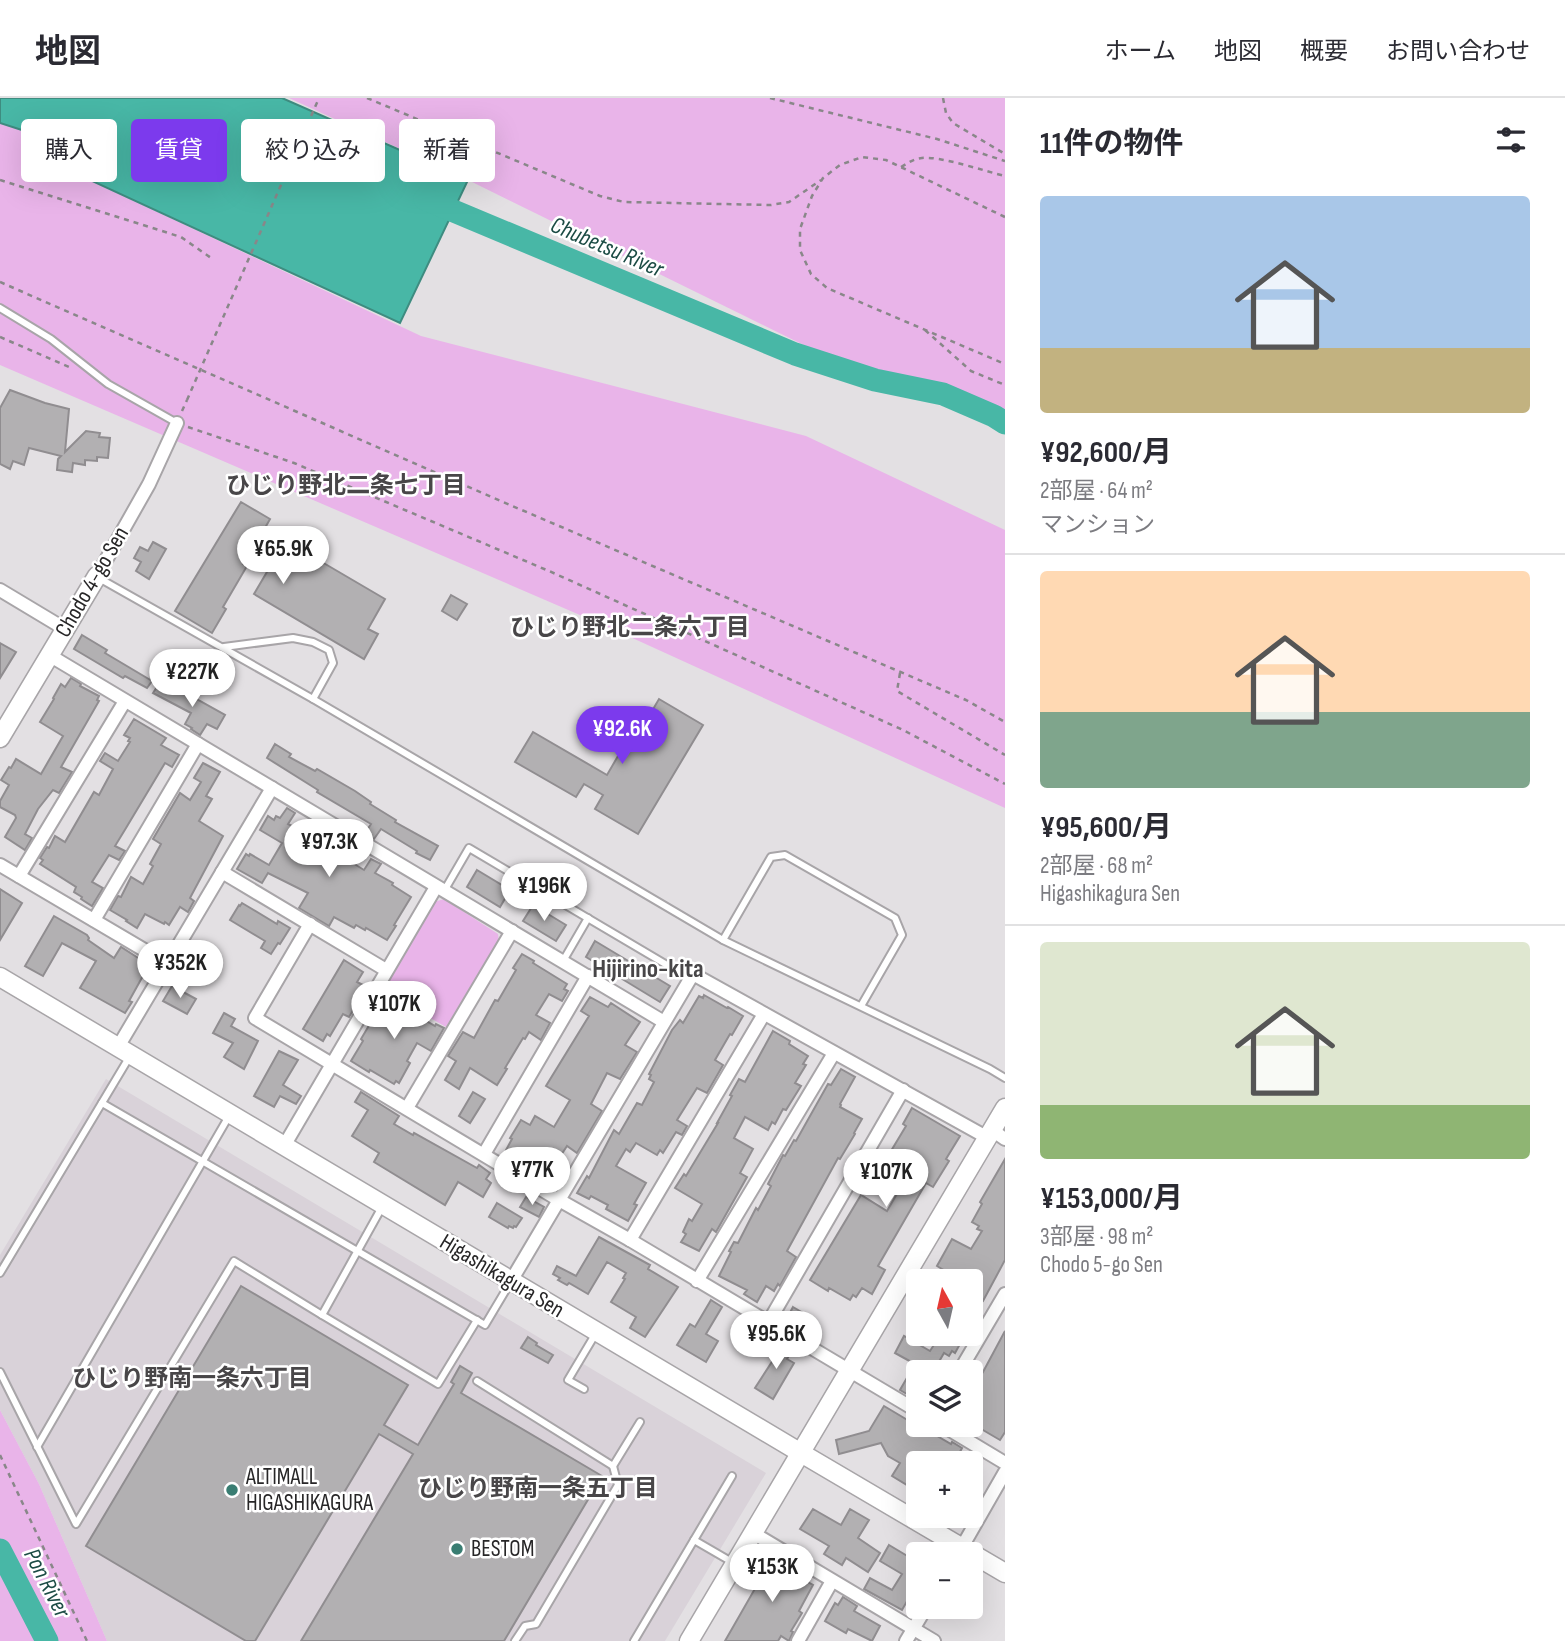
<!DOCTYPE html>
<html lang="ja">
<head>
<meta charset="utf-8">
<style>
	:root { --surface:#fff; --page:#f7f7f7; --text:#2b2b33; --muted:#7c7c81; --line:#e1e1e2; --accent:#7c3aed }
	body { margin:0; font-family:"Sofia Sans Condensed","Noto Sans JP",sans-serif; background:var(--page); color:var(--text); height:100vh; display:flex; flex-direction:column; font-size:26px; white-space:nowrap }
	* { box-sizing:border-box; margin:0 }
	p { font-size:23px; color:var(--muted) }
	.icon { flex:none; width:38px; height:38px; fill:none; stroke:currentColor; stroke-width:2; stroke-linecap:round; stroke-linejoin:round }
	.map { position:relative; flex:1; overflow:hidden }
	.details { display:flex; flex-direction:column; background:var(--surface); width:560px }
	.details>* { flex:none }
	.banner { position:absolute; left:21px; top:21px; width:665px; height:63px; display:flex; gap:14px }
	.needle { width:46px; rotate:352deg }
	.controls { position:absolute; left:906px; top:1171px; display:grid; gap:14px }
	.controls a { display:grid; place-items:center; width:77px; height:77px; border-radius:7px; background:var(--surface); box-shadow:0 7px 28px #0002; font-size:35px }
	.price { position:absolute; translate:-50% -60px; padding:0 16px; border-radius:24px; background:#fff; color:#222; font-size:23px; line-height:46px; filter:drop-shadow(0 2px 4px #0008) }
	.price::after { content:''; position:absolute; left:50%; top:42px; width:21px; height:16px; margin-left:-10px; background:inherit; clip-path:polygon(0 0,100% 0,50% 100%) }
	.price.active { background:var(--accent); color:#fff }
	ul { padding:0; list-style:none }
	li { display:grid; align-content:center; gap:14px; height:371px; padding:0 35px }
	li+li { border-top:2px solid var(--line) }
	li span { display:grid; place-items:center; height:217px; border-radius:7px; color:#555 }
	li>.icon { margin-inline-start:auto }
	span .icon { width:126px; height:126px; fill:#fffc; stroke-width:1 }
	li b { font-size:30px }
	h2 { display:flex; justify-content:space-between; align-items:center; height:84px; padding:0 35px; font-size:30px }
	.chip { padding:0 24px; border-radius:7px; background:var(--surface); box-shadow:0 7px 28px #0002; font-size:24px; line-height:63px }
	.chip.active { background:var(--accent); color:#fff }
	header { display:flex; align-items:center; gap:42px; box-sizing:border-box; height:98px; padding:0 35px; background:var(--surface); border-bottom:2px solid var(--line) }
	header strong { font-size:33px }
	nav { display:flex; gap:38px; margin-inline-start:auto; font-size:24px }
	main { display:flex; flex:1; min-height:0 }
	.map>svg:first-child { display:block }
	.built { fill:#d9d2d9 }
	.green { fill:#e9b4e9 }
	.water { fill:#48b7a6; stroke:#3e8c80; stroke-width:2 }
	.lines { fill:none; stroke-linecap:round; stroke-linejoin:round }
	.river { stroke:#48b7a6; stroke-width:23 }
	.building { fill:#b2b0b2; stroke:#908d90; stroke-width:2 }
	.lane-casing { stroke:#a8a5a8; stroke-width:10 }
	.street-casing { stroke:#a8a5a8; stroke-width:16 }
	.secondary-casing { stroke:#a8a5a8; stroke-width:21 }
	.path { stroke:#898789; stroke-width:2.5; stroke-dasharray:5 5; stroke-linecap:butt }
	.lane { stroke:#fff; stroke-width:6 }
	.street { stroke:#fff; stroke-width:12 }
	.secondary { stroke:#fff; stroke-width:18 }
	.path-bridge { stroke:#898789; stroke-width:2.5; stroke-dasharray:5 5; stroke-linecap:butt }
	.poi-dot { fill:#397d72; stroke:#fff; stroke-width:2.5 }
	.labels { text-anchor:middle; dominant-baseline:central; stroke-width:5; stroke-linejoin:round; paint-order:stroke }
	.street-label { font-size:23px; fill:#272627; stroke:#fff }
	.poi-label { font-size:23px; fill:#272627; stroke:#fff; text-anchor:start }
	.water-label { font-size:24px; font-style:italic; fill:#1c4c45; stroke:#fff }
	.neighbourhood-label { font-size:24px; font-weight:bold; fill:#484648; stroke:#fff }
	.quarter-label { font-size:26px; font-weight:bold; fill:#484648; stroke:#fff }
</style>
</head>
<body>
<header>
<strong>地図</strong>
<nav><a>ホーム</a><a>地図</a><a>概要</a><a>お問い合わせ</a></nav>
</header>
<main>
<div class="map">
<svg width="1005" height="1543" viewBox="0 0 1005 1543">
	<rect width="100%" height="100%" fill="#e3e0e3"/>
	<!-- built -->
	<polygon class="built" points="106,981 766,1375 665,1543 107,1543 39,1386 0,1312 0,1157"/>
	<!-- green -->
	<g class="green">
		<polygon points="289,0 1005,0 1005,323 943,296 875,282 468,82"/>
		<polygon points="0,25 31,35 92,83 421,238 806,338 1005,432 1005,710 617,533 0,267"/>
		<polygon points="444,801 498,836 499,843 446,929 383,893 434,804"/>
		<polygon points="0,1312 39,1386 107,1543 0,1543"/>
	</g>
	<!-- water -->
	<polygon class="water" points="0,0 282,0 468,82 400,225 92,83 31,35 0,25"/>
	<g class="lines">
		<!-- river -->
		<g class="river">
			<polyline points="425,101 795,256 875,282 943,296 994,318 1005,325"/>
			<polyline points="0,1452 47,1543"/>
		</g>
	</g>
	<!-- building -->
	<g class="building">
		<polygon points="10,292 45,305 69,311 65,354 86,333 100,335 99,339 110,340 108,360 97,359 97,363 85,362 85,367 73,365 72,374 57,372 58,361 61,358 29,350 24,367 13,363 10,371 0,366 0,310"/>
		<polygon points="241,404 270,421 261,437 282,449 286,443 385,501 368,531 378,536 364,561 254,496 274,462 253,449 243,466 247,468 223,509 226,511 212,535 175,513"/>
		<polygon points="153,444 166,451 149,481 136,473 141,464 134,460 140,449 148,453"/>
		<polygon points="451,497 467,506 457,522 442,513"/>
		<polygon points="82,537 107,552 105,555 152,583 147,590 125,578 123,580 74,551"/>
		<polygon points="0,545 16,554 0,580"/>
		<polygon points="71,580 81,586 80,588 99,598 97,602 99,603 61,669 72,674 59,695 53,692 38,711 25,736 32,740 25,752 5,739 16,720 15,717 0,709 0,703 9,687 1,682 9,669 11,670 16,661 41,676 63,638 40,624 54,601 53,600 61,586 65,589"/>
		<polygon points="160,584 181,595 182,593 225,617 217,631 207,626 200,637 191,631 192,630 185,626 191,615 153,595"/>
		<polygon points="659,601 703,627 638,736 595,711 603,697 584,686 576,699 515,664 533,634 607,677 629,639 635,642"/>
		<polygon points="134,621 166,640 161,647 179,657 172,669 165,665 126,730 115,748 125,753 119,762 109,757 92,784 103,790 92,808 81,801 82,799 74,794 76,789 40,766 43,762 40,760 47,749 49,750 55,738 65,744 94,694 99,697 113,671 100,663 105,655 118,663 130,644 128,643 130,640 124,637"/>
		<polygon points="275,646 291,656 289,659 315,673 317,671 355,693 371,704 370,706 396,722 395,724 438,748 430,762 416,755 417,753 381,731 374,741 365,735 371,726 317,694 318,692 267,660"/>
		<polygon points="203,665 220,674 206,698 212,701 199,723 223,738 190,800 194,803 188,814 180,809 169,827 165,824 164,826 145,816 137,830 126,823 127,822 110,812 118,798 121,799 131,779 143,786 153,768 150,766 161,746 153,741 180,695 190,702 201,684 194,680"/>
		<polygon points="287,710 295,715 288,726 306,735 311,726 323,733 315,747 332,756 340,743 349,748 343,759 364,772 371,761 381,766 375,775 393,785 392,787 411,799 394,827 396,828 387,842 366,830 365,832 356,827 354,830 334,819 329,828 299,810 308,795 268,775 262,785 237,771 246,756 249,758 250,756 269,767 282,745 260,732 268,718 274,722 276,718 280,720"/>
		<polygon points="477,772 510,792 500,809 467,789"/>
		<polygon points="0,791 22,805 0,842"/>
		<polygon points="242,805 277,826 278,823 290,830 280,846 278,845 271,856 261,850 265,843 230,822 239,807 240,808"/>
		<polygon points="533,807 566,827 556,843 523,823"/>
		<polygon points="54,818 87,837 89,840 88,842 114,860 121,849 149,867 129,903 132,904 125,915 80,890 96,863 62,845 43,878 25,868"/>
		<polygon points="595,843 670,888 660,904 586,859"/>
		<polygon points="522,856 534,863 533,865 567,886 564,891 568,893 562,903 549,896 536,917 550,925 541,942 529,934 525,941 523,940 505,970 507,971 497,987 470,970 459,991 445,982 456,963 448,958 463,934 474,940 495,902 498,903 516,872 513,870"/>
		<polygon points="344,862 363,874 357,884 367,889 349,919 343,916 330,938 327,936 323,943 303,931"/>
		<polygon points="172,888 196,901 187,916 163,903"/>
		<polygon points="704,897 727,910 728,909 743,918 732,937 730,936 715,962 723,967 707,995 697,990 677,1022 687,1028 682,1037 676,1034 663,1055 660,1052 657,1057 636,1045 630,1054 626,1051 616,1068 646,1085 634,1106 637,1107 628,1123 606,1111 608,1107 591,1098 589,1101 577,1095 587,1078 589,1080 614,1032 619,1036 637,1005 642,1007 654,984 649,981 651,977 649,976 672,932 680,922 683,925 699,898 703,900"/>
		<polygon points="590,899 608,909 611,905 640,924 625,947 637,954 620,981 607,975 591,1006 602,1013 577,1055 567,1048 547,1079 508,1058 510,1054 506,1052 512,1041 510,1040 521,1022 530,1027 535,1018 554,1029 570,1002 546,988 589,918 581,913"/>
		<polygon points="391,902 435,928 436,926 444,930 431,953 417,945 407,963 410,965 399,985 396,983 394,986 370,972 369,974 351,963 363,943 361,941 374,919 371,917 377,907 383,910 386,906 388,907"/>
		<polygon points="224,915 235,921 231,928 258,943 244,971 224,959 233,945 213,935"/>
		<polygon points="773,933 790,943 789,946 808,958 803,966 806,967 795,985 801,988 786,1012 783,1011 775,1026 772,1024 768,1032 745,1019 734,1040 753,1051 740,1075 747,1079 716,1134 712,1131 699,1153 681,1144 686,1136 683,1134 689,1121 692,1123 702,1106 675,1090 684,1076 686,1078 718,1025 717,1025 732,998 730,997 739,981 745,984"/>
		<polygon points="279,953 298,962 283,987 301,998 296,1006 280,998 274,1009 254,998"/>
		<polygon points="841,971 855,979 840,1006 841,1007 840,1009 862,1021 854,1035 855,1036 840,1061 838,1060 787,1153 796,1159 780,1188 778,1186 774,1193 766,1188 757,1204 744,1196 747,1192 719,1178 731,1154 729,1153 734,1144 738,1145 756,1110 758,1112 771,1088 768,1086 783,1057 785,1058 794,1042 796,1043 828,986 831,987"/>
		<polygon points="361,994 399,1018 394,1026 413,1037 414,1035 477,1070 479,1067 490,1075 486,1081 491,1085 483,1099 458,1084 445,1107 374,1064 379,1055 352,1038 368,1012 355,1004"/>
		<polygon points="473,994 485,1001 470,1025 459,1018"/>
		<polygon points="912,1010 960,1038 946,1061 949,1063 933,1089 926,1085 878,1168 885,1172 872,1196 862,1190 856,1199 853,1197 850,1202 829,1190 828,1193 810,1182 861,1097 887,1113 902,1087 879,1073 906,1028 903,1026"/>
		<polygon points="1005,1061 1005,1162 983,1203 978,1201 971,1212 971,1183 941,1183 947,1174 937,1168 952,1141 971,1151 982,1133 977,1131 979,1128 972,1124 982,1106 980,1104"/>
		<polygon points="526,1099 544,1109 539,1119 520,1109"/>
		<polygon points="497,1105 522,1120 516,1129 514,1128 513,1130 509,1128 508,1130 489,1119"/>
		<polygon points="599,1139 650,1167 648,1171 678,1189 645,1239 630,1230 636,1219 611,1204 625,1181 623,1180 626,1175 607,1164 588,1196 569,1185 567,1187 558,1182 560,1180 553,1176 557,1168 576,1178"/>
		<polygon points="241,1188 408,1287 384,1327 418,1347 454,1286 451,1284 460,1268 472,1275 461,1295 602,1378 504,1543 301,1543 413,1356 379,1336 255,1543 246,1543 86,1448"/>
		<polygon points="711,1202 722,1209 706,1236 718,1243 706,1264 677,1247 690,1226 695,1229"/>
		<polygon points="793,1209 810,1219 802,1233 785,1224"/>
		<polygon points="1005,1233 1005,1334 1000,1342 971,1325 971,1284 978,1271 983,1274"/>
		<polygon points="941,1236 961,1236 956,1244 960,1246 955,1255 952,1253 949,1258 944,1255 933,1274 919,1274 919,1303 900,1292 915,1266 895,1255 904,1238 930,1253"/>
		<polygon points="528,1239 537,1245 536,1247 553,1257 548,1265 521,1250"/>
		<polygon points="777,1243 792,1253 787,1261 794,1265 773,1301 755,1290 775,1259 769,1255"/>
		<polygon points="884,1308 931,1336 932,1335 951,1346 952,1344 962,1350 954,1365 919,1365 907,1387 892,1378 900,1365 888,1358 881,1345 839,1356 836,1342 869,1333"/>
		<polygon points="813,1411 841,1427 850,1411 869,1422 858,1440 880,1455 868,1474 846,1460 842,1467 824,1456 829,1448 800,1431"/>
		<polygon points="889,1447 919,1465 919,1475 911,1489 914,1491 902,1512 864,1491 870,1480 892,1492 902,1476 880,1463"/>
		<polygon points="769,1458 805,1479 804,1482 813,1487 799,1513 802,1515 791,1533 793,1534 789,1543 781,1538 778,1543 725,1543 760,1482 749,1476 755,1466 762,1470"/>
		<polygon points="843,1499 857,1508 854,1513 880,1528 872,1543 848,1531 846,1535 825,1523 835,1505 838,1507"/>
	</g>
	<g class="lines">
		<!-- lane casing -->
		<g class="lane-casing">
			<g id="lane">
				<polyline points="0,210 51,241 108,286 177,325"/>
				<polyline points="97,479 313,601 723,842 990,971 1005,980"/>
				<polyline points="224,549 293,540 313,544 329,552 333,565 313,601"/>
				<polyline points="444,793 469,750 689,880"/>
				<polyline points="723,842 771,759 785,757 895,820 902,837 861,908"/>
				<polyline points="563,863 588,820"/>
				<polyline points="102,1005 485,1227 510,1185"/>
				<polyline points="0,1175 130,958"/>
				<polyline points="322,1217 438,1286 477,1222"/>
				<polyline points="0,1274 76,1426 234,1163 322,1217 382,1109"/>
				<polyline points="477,1283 613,1368 640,1324"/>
				<polyline points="584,1291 568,1282 596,1235"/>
				<polyline points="37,1349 229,1018"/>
				<polyline points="694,1442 732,1464"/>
				<polyline points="515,1543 525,1528 536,1526 618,1387 613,1368"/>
				<polyline points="634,1543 732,1378"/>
			</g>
		</g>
		<!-- street casing -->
		<g class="street-casing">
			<g id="street">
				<polyline points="97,478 149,386 177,325"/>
				<polyline points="0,492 65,531"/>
				<polyline points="49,557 664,924"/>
				<polyline points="0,767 168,866"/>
				<polyline points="222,774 386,872"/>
				<polyline points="19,778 125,603"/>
				<polyline points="94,822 198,646"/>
				<polyline points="310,826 255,920 559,1102 630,1142 919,1314"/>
				<polyline points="118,949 272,690"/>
				<polyline points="407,1010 512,833"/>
				<polyline points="992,1032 1005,1041"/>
				<polyline points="284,1048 436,789"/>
				<polyline points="484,1056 588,878"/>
				<polyline points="630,1142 764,916"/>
				<polyline points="511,1183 693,876 988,1040"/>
				<polyline points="697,1183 834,955"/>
				<polyline points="768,1225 903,992"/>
				<polyline points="959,1274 1005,1196"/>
				<polyline points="940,1326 1005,1365"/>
				<polyline points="753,1435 934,1543"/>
				<polyline points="958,1456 1005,1374"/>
				<polyline points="798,1543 832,1483"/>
				<polyline points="906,1543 927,1508"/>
			</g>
		</g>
		<!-- secondary casing -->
		<g class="secondary-casing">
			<g id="secondary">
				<polyline points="0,640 97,478"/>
				<polyline points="0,879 801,1355 1005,1475"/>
				<polyline points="689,1543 1005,1010"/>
			</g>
		</g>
		<!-- path -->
		<g class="path">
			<polyline points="367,0 600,98 624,104 771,107 789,104 821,82"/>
			<polyline points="770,0 937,41 1005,63"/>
			<polyline points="943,0 946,15 953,25 1005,56"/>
			<path d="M901,69C908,65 913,61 922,60C941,58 984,73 1005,78"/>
			<polyline points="0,82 181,139 214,162"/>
			<polyline points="1005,119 886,62 862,59 840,67 823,80 812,98 800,131 800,152 811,176 827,190 1005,266"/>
			<polyline points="0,184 503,404 966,602 1005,624"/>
			<polyline points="925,232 971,273 1005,287"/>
			<polyline points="0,239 69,269"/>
			<polyline points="182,313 187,302"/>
			<polyline points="188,329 294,365 549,473 903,632 1005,686"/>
			<polyline points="900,575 897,593 1005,657"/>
			<polyline points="0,1357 87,1543"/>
		</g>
		<!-- lane -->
		<use href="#lane" class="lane"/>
		<!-- street -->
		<use href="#street" class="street"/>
		<!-- secondary -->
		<use href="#secondary" class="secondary"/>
		<!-- path-bridge -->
		<polyline class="path-bridge" points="187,302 319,0"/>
	</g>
	<!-- markers -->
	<g class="poi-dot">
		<circle cx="232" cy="1392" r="7"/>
		<circle cx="457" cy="1451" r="7"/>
	</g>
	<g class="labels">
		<!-- street labels -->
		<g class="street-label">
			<text transform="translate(92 484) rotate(-60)">Chodo 4-go Sen</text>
			<text transform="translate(502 1178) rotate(31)">Higashikagura Sen</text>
		</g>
		<!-- poi labels -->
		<g class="poi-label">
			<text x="246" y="1379">ALTIMALL<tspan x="246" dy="26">HIGASHIKAGURA</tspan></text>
			<text x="471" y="1451">BESTOM</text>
		</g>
		<!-- water labels -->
		<g class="water-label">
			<text transform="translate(607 149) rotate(23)">Chubetsu River</text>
			<text transform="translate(47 1485) rotate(63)">Pon River</text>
		</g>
		<!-- neighbourhood labels -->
		<g class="neighbourhood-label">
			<text x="346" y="387">ひじり野北二条七丁目</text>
			<text x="630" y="529">ひじり野北二条六丁目</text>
			<text x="192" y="1280">ひじり野南一条六丁目</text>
			<text x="538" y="1390">ひじり野南一条五丁目</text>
		</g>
		<!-- quarter labels -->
		<g class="quarter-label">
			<text x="648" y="871">Hijirino-kita</text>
		</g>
	</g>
</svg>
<div class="controls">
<a><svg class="needle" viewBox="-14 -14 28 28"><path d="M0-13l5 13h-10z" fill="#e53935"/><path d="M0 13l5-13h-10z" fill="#7c7c81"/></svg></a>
<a><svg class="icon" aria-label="layers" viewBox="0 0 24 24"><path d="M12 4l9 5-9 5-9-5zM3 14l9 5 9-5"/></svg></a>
<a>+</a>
<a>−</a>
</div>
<b class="price" style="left:283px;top:488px">¥65.9K</b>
<b class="price" style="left:192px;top:611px">¥227K</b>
<b class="price active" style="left:622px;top:668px">¥92.6K</b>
<b class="price" style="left:329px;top:781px">¥97.3K</b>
<b class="price" style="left:544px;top:825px">¥196K</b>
<b class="price" style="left:180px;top:902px">¥352K</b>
<b class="price" style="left:394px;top:943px">¥107K</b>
<b class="price" style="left:532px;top:1109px">¥77K</b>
<b class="price" style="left:886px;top:1111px">¥107K</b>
<b class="price" style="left:776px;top:1273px">¥95.6K</b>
<b class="price" style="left:772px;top:1506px">¥153K</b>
<div class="banner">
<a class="chip">購入</a>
<a class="chip active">賃貸</a>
<a class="chip">絞り込み</a>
<a class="chip">新着</a>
</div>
</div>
<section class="details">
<h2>11件の物件<svg class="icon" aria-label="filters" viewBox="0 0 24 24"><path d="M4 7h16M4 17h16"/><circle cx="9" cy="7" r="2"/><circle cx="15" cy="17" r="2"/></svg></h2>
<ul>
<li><span style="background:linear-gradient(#a9c7e8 70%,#c2b280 0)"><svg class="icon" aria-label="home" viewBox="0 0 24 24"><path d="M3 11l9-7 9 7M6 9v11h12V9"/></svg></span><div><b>¥92,600/月</b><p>2部屋 · 64 m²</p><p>マンション</p></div></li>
<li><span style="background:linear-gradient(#ffd9b3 65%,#7fa58c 0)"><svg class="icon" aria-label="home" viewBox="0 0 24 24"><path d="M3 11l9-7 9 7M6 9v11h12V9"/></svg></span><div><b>¥95,600/月</b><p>2部屋 · 68 m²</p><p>Higashikagura Sen</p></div></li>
<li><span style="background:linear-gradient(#dfe7d0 75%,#8fb573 0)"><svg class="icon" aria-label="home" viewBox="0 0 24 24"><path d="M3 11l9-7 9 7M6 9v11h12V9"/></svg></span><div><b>¥153,000/月</b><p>3部屋 · 98 m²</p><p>Chodo 5-go Sen</p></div></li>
</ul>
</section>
</main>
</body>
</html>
